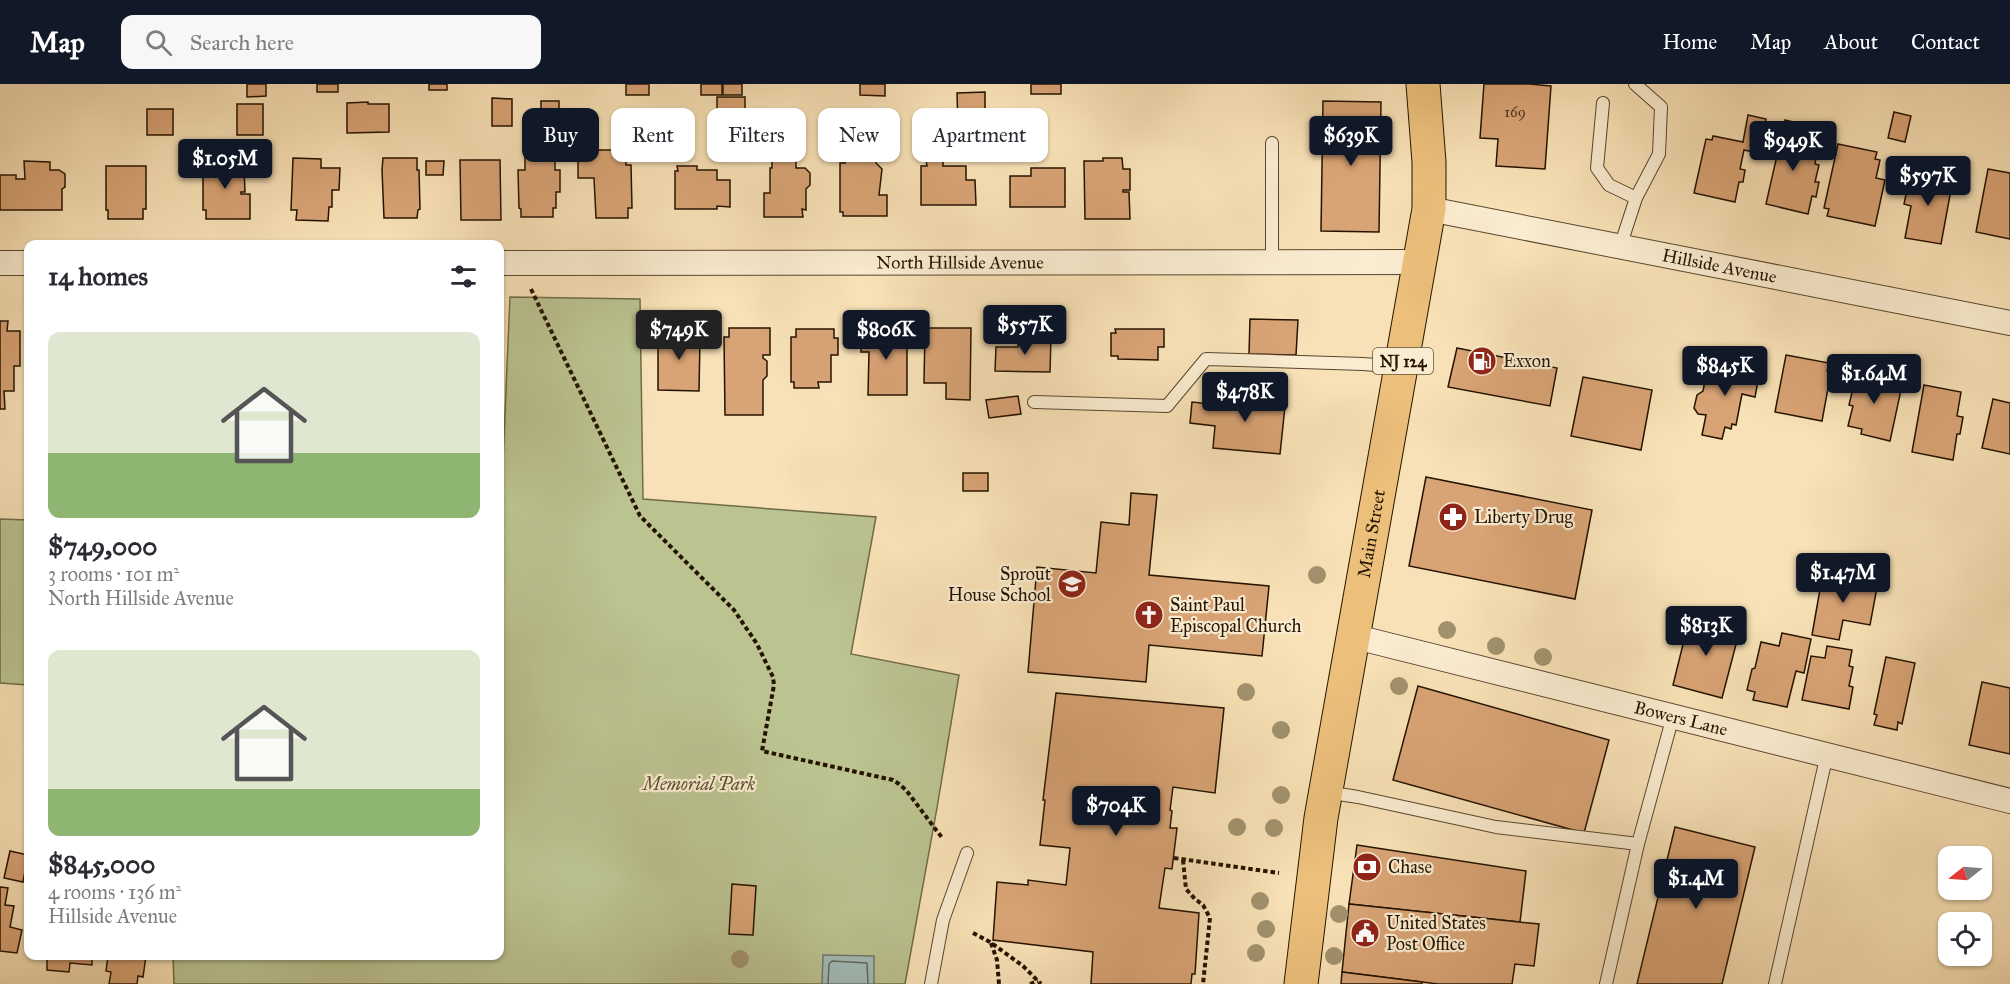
<!DOCTYPE html>
<html lang="en">
<head>
<meta charset="utf-8">
<style>
	:root { --surface:#fff; --page:#f7f7f7; --text:#2b2b33; --muted:#7c7c81; --accent:#111827 }
	body { margin:0; font-family:"IM FELL Great Primer",serif; background:var(--page); color:var(--text); height:100vh; display:flex; flex-direction:column; font-size:22px; white-space:nowrap }
	* { box-sizing:border-box; margin:0 }
	p { font-size:20px; color:var(--muted) }
	.icon { flex:none; width:33px; height:33px; fill:none; stroke:currentColor; stroke-width:2; stroke-linecap:round; stroke-linejoin:round }
	.map { position:relative; flex:1; overflow:hidden }
	.panel { position:absolute; left:24px; top:156px; width:480px; height:720px; display:flex; flex-direction:column; background:var(--surface); border-radius:12px; box-shadow:0 2px 4px #0004 }
	.panel>* { flex:none }
	.banner { position:absolute; left:522px; top:24px; width:570px; height:54px; display:flex; gap:12px }
	.needle { width:39px; rotate:253deg }
	.fabs { position:absolute; left:1938px; top:762px; display:grid; gap:12px }
	.fabs a { display:grid; place-items:center; width:54px; height:54px; border-radius:12px; background:var(--surface); box-shadow:0 2px 4px #0004; font-size:30px }
	.price { position:absolute; translate:-50% -51px; padding:0 14px; border-radius:6px; background:var(--accent); color:#fff; font-size:20px; line-height:39px; filter:drop-shadow(0 2px 3px #0008) }
	.price::after { content:''; position:absolute; left:50%; top:36px; width:18px; height:14px; margin-left:-9px; background:inherit; clip-path:polygon(0 0,100% 0,50% 100%) }
	.price.on { background:#222; color:#fff }
	ul { padding:0; list-style:none }
	li { display:grid; align-content:center; gap:12px; height:318px; padding:0 24px }
	li span { display:grid; place-items:center; height:186px; border-radius:12px; color:#555 }
	li>.icon { margin-inline-start:auto }
	span .icon { width:108px; height:108px; fill:#fffc; stroke-width:1 }
	li b { font-size:26px }
	h2 { display:flex; justify-content:space-between; align-items:center; height:72px; padding:0 24px; font-size:26px }
	.chip { padding:0 21px; border-radius:12px; background:var(--surface); box-shadow:0 2px 4px #0004; font-size:21px; line-height:54px }
	.chip.on { background:var(--accent); color:#fff }
	header { display:flex; align-items:center; gap:36px; box-sizing:border-box; height:84px; padding:0 30px; background:var(--accent); color:#fff }
	header strong { font-size:28px }
	nav { display:flex; gap:33px; margin-inline-start:auto; font-size:21px }
	.search { width:420px; height:54px; background:var(--page); display:flex; align-items:center; gap:15px; box-sizing:border-box; padding:0 21px; border-radius:12px; color:var(--muted); font-size:22px }
	.map>svg:first-child { display:block }
	.green { fill:#bbc390; stroke:#706b48; stroke-width:1.5 }
	.water { fill:#a1bbb8; stroke:#6f786e; stroke-width:1.5 }
	.lines { fill:none; stroke-linecap:round; stroke-linejoin:round }
	.shore { stroke:#62675c; stroke-width:1.5 }
	.building { fill:#d8a375; stroke:#241300; stroke-width:1.5 }
	.service-casing { stroke:#59462e; stroke-width:14 }
	.minor-casing { stroke:#59462e; stroke-width:26 }
	.primary-casing { stroke:#241300; stroke-width:35 }
	.path { stroke:#241300; stroke-width:4; stroke-dasharray:4.5 3; stroke-linecap:butt }
	.service { stroke:#faecd0; stroke-width:12 }
	.minor { stroke:#faecd0; stroke-width:24 }
	.primary { stroke:#ecc07b; stroke-width:33 }
	.tree { fill:#a1926d }
	.labels { text-anchor:middle; dominant-baseline:central; stroke-width:4.5; stroke-linejoin:round; paint-order:stroke }
	.number-label { font-size:15px; fill:#51371d }
	.shield { fill:#faecd0; stroke:#64543e; stroke-width:1.5 }
	.shield-label { font-size:16px; font-weight:bold; fill:#241300 }
	.street-label { font-size:18px; fill:#241300; stroke:#faecd0 }
	.poi-label { font-size:18px; fill:#241300; stroke:#faecd0; text-anchor:start }
	.park-label { font-size:18px; font-style:italic; fill:#595132; stroke:#faecd0 }
</style>
</head>
<body>
<header>
<strong>Map</strong>
<div class="search"><svg class="icon" aria-label="search" viewBox="0 0 24 24"><circle cx="10" cy="10" r="6"/><path d="M15 15l6 6"/></svg>Search here</div>
<nav><a>Home</a><a>Map</a><a>About</a><a>Contact</a></nav>
</header>
<div class="map">
<svg width="2010" height="900" viewBox="0 0 2010 900">
	<rect width="100%" height="100%" fill="#f8e1b6"/>
	<filter id="stains"><feTurbulence type="fractalNoise" baseFrequency=".00333" numOctaves="4"/><feColorMatrix values="0 0 0 0 .2 0 0 0 0 .09 0 0 0 0 .02 0 0 0 .5 -.17"/></filter>
	<radialGradient id="worn" r=".72"><stop offset=".6" stop-color="#630" stop-opacity="0"/><stop offset="1" stop-color="#630" stop-opacity=".3"/></radialGradient>
	<!-- green -->
	<g class="green">
		<polygon points="510,213 640,215 643,415 876,433 851,570 959,591 937,724 905,900 174,900 173,872 500,872 500,446"/>
		<polygon points="0,435 28,436 28,601 0,599"/>
	</g>
	<!-- water -->
	<polygon class="water" points="823,871 874,872 874,900 822,900"/>
	<g class="lines">
		<!-- shore -->
		<polyline class="shore" points="828,900 829,880 832,877 867,879 868,900"/>
	</g>
	<!-- building -->
	<g class="building">
		<polygon points="247,0 266,0 266,12 247,13"/>
		<rect x="317" y="0" width="21" height="8"/>
		<rect x="429" y="0" width="18" height="6"/>
		<rect x="626" y="0" width="23" height="11"/>
		<rect x="701" y="0" width="21" height="11"/>
		<rect x="723" y="0" width="19" height="11"/>
		<polygon points="860,0 885,0 885,12 860,11"/>
		<rect x="1031" y="0" width="30" height="10"/>
		<polygon points="1484,0 1529,0 1551,2 1545,85 1496,82 1498,55 1480,54"/>
		<polygon points="985,8 985,42 958,43 957,9"/>
		<rect x="717" y="13" width="28" height="31"/>
		<polygon points="492,14 512,15 512,42 492,42"/>
		<rect x="541" y="17" width="18" height="13"/>
		<polygon points="1323,17 1381,18 1379,148 1321,147"/>
		<polygon points="368,18 368,20 389,20 389,48 347,49 347,19"/>
		<rect x="237" y="20" width="26" height="31"/>
		<rect x="147" y="25" width="26" height="26"/>
		<polygon points="1894,28 1911,32 1905,58 1888,54"/>
		<polygon points="1748,31 1766,35 1758,69 1744,66 1740,85 1745,86 1743,98 1739,98 1735,118 1694,109 1706,55 1712,56 1713,52 1743,58"/>
		<polygon points="1785,36 1806,41 1800,69 1816,73 1815,80 1819,81 1815,98 1819,98 1816,113 1812,112 1808,130 1766,120"/>
		<polygon points="1838,60 1877,68 1875,75 1880,76 1876,94 1885,96 1875,142 1827,132 1829,125 1824,124"/>
		<polygon points="578,66 626,66 626,81 631,81 632,124 628,124 628,134 596,134 594,94 578,94"/>
		<polygon points="207,70 221,70 221,76 234,76 234,83 244,83 245,108 241,108 241,110 250,110 250,135 206,135 206,126 203,126 203,83 205,83"/>
		<polygon points="525,71 555,71 555,86 560,86 560,108 556,108 556,124 553,124 553,133 521,133 521,125 519,124 518,86 525,86"/>
		<polygon points="844,72 876,72 876,79 882,85 879,111 887,111 887,132 843,132 843,128 840,128 840,79 845,79"/>
		<polygon points="293,74 321,75 321,84 340,84 339,106 332,106 332,123 329,123 328,137 296,136 297,126 291,126"/>
		<polygon points="383,74 417,74 417,86 419,86 420,125 418,126 417,134 384,134 382,86"/>
		<polygon points="1103,74 1122,74 1123,85 1130,85 1130,106 1123,106 1123,108 1129,108 1130,135 1085,135 1084,77 1103,77"/>
		<polygon points="460,76 500,76 501,136 461,136"/>
		<polygon points="926,76 943,76 943,82 966,82 966,96 975,96 976,121 921,121 921,82 927,82"/>
		<polygon points="24,77 50,78 50,86 59,86 65,90 65,103 62,105 62,126 0,126 0,91 16,91 16,95 25,95"/>
		<polygon points="426,77 444,77 443,91 426,91"/>
		<polygon points="772,77 796,77 796,84 805,84 810,89 810,101 806,105 806,126 802,125 803,133 764,133 764,109 770,109 770,84 772,84"/>
		<polygon points="106,82 146,82 146,125 143,125 143,135 108,135 108,126 106,126"/>
		<polygon points="677,82 697,82 697,86 717,86 717,96 730,96 730,123 717,122 717,125 675,125 675,87 678,87"/>
		<polygon points="1031,84 1065,84 1065,123 1010,123 1010,92 1031,92"/>
		<polygon points="1988,85 2010,89 2010,155 1976,148"/>
		<polygon points="1917,88 1953,95 1941,160 1905,154 1911,122 1904,120 1909,96 1916,97"/>
		<polygon points="1250,235 1298,236 1296,271 1249,270"/>
		<polygon points="0,237 8,237 7,247 20,247 20,282 14,282 14,307 4,307 5,325 0,325"/>
		<polygon points="729,244 770,244 770,271 763,271 763,274 767,277 767,292 763,296 763,331 725,331 724,253 729,253"/>
		<polygon points="925,244 971,244 970,316 946,315 946,299 924,299"/>
		<polygon points="796,245 834,245 834,254 838,254 838,271 831,271 831,298 818,298 819,304 794,304 794,298 791,298 791,253 796,253"/>
		<polygon points="862,245 902,246 902,253 907,253 907,311 868,311 869,268 861,268"/>
		<polygon points="1115,245 1164,245 1164,263 1158,263 1158,276 1118,275 1118,272 1111,272 1111,249 1116,249"/>
		<polygon points="663,246 695,246 695,255 700,254 699,307 658,306 658,254 663,253"/>
		<polygon points="1018,252 1051,253 1050,288 995,287 996,263 1018,263"/>
		<polygon points="1457,264 1557,284 1550,322 1448,303"/>
		<polygon points="1786,271 1829,279 1827,287 1831,288 1822,337 1775,328"/>
		<polygon points="1723,278 1760,286 1755,313 1742,310 1736,341 1732,340 1731,345 1725,343 1722,355 1702,351 1706,331 1698,330 1694,324 1697,311 1703,307 1707,287 1721,290"/>
		<polygon points="1857,287 1900,297 1898,305 1901,306 1890,357 1861,350 1862,345 1848,342 1853,322 1849,321"/>
		<polygon points="1583,293 1652,306 1641,366 1571,352"/>
		<polygon points="1924,301 1961,308 1957,332 1963,333 1960,350 1957,350 1953,376 1912,368"/>
		<polygon points="1242,309 1286,313 1280,370 1213,364 1215,342 1190,339 1192,318 1240,323"/>
		<polygon points="1018,312 1021,330 989,334 986,316"/>
		<polygon points="1993,315 2010,319 2010,370 1982,364"/>
		<rect x="963" y="389" width="25" height="18"/>
		<polygon points="1426,393 1592,426 1575,515 1409,482"/>
		<polygon points="1131,409 1157,411 1149,491 1269,502 1262,572 1149,561 1146,598 1028,588 1037,483 1096,489 1101,438 1129,441"/>
		<polygon points="1823,488 1878,498 1870,541 1843,536 1839,556 1812,551"/>
		<polygon points="1690,532 1740,545 1722,614 1673,601"/>
		<polygon points="1782,549 1811,555 1804,589 1796,587 1787,623 1753,616 1755,608 1747,606 1752,585 1755,584 1761,558 1779,562"/>
		<polygon points="1827,562 1852,566 1849,582 1853,583 1849,602 1853,603 1849,625 1802,616 1811,572 1825,574"/>
		<polygon points="1886,573 1915,579 1902,640 1898,638 1897,646 1874,641 1877,631 1874,630"/>
		<polygon points="1982,598 2010,604 2010,670 1969,661"/>
		<polygon points="1418,602 1609,656 1584,749 1393,696"/>
		<polygon points="1056,609 1224,624 1215,709 1173,703 1170,726 1172,727 1170,744 1177,744 1172,785 1165,784 1159,824 1199,829 1195,890 1192,890 1191,900 1091,900 1093,868 993,856 997,798 1028,801 1028,796 1066,801 1070,764 1040,761 1045,716 1043,716"/>
		<polygon points="1675,743 1755,763 1722,900 1637,900"/>
		<polygon points="1357,761 1526,787 1520,838 1349,820"/>
		<polygon points="10,767 28,771 23,798 4,794"/>
		<polygon points="732,800 756,802 753,851 729,850"/>
		<polygon points="0,803 8,804 5,821 14,822 10,843 22,846 17,869 0,867"/>
		<polygon points="1349,820 1539,840 1534,882 1515,880 1512,900 1438,900 1342,888"/>
		<polygon points="47,872 92,872 92,881 70,879 69,888 47,886"/>
		<polygon points="108,872 146,872 143,893 138,892 137,900 109,900 111,888 106,887"/>
		<polygon points="1342,888 1422,898 1422,900 1341,900"/>
	</g>
	<g class="lines">
		<!-- service casing -->
		<g class="service-casing">
			<g id="service">
				<polyline points="1603,19 1597,84 1609,101 1636,114"/>
				<polyline points="1272,59 1272,178"/>
				<polyline points="1620,163 1636,114 1659,70 1661,23 1635,0"/>
				<polyline points="1034,318 1167,322 1206,275 1363,280 1401,283"/>
				<polyline points="1326,708 1358,713 1496,743 1638,760"/>
				<polyline points="931,900 943,836 967,769"/>
				<polyline points="1606,900 1638,760 1673,632"/>
				<polyline points="1775,900 1827,670"/>
			</g>
		</g>
		<!-- minor casing -->
		<g class="minor-casing">
			<g id="minor">
				<path id="s1" d="M1429,125L2010,239"/>
				<polyline points="0,179 28,179"/>
				<path id="s2" d="M500,179L1421,178"/>
				<path id="s3" d="M1352,552L2010,717"/>
			</g>
		</g>
		<!-- primary casing -->
		<g class="primary-casing">
			<g id="primary">
				<path id="s4" d="M1301,900L1321,734L1429,125V78L1423,0"/>
			</g>
		</g>
		<!-- path -->
		<g class="path">
			<polyline points="531,205 640,432 734,526 757,560 773,593 774,601 762,667 893,696 899,700 906,706 943,755"/>
			<polyline points="1174,774 1279,789"/>
			<polyline points="1183,776 1186,805 1195,815 1203,821 1210,834 1203,900"/>
			<polyline points="973,849 990,858 1023,882 1041,900"/>
			<polyline points="991,859 997,876 999,900"/>
			<polyline points="1030,900 1038,897"/>
		</g>
		<!-- service -->
		<use href="#service" class="service"/>
		<!-- minor -->
		<use href="#minor" class="minor"/>
		<!-- primary -->
		<use href="#primary" class="primary"/>
	</g>
	<!-- trees -->
	<g class="tree">
		<circle cx="1317" cy="491" r="9"/>
		<circle cx="1447" cy="546" r="9"/>
		<circle cx="1496" cy="562" r="9"/>
		<circle cx="1543" cy="573" r="9"/>
		<circle cx="1399" cy="602" r="9"/>
		<circle cx="1246" cy="608" r="9"/>
		<circle cx="1281" cy="646" r="9"/>
		<circle cx="1281" cy="711" r="9"/>
		<circle cx="1237" cy="743" r="9"/>
		<circle cx="1274" cy="744" r="9"/>
		<circle cx="1260" cy="817" r="9"/>
		<circle cx="1339" cy="830" r="9"/>
		<circle cx="1266" cy="845" r="9"/>
		<circle cx="1256" cy="869" r="9"/>
		<circle cx="1334" cy="872" r="9"/>
		<circle cx="740" cy="875" r="9"/>
	</g>
	<!-- icons -->
	<defs>
		<g id="fuel-disc" transform="scale(1.5)"><circle r="9.5" fill="#8f2418" stroke="#faecd0"/><path d="M-5.5-6h7V0h2V4h1.3V-2.5L3-4.5l.8-.8L6-3V5H2.5V1h-1V6h-7ZM-4.2-4.7v3.2H.2V-4.7Z" fill="#fff"/></g>
		<g id="pharmacy-disc" transform="scale(1.5)"><circle r="9.5" fill="#8f2418" stroke="#faecd0"/><path d="M-2-6h4v4h4v4h-4v4h-4v-4h-4v-4h4Z" fill="#fff"/></g>
		<g id="school-disc" transform="scale(1.5)"><circle r="9.5" fill="#8f2418" stroke="#faecd0"/><path d="M0-5L7-2L0 1L-7-2ZM-4 1L0 2.5L4 1V4Q0 6-4 4Z" fill="#fff"/></g>
		<g id="church-disc" transform="scale(1.5)"><circle r="9.5" fill="#8f2418" stroke="#faecd0"/><path d="M-1.2-6h2.4v3.5h3.3v2.4h-3.3V6h-2.4V-.1h-3.3v-2.4h3.3Z" fill="#fff"/></g>
		<g id="bank-disc" transform="scale(1.5)"><circle r="9.5" fill="#8f2418" stroke="#faecd0"/><path d="M-6-4H6V4H-6ZM0-2.3a2.3 2.3 0 1 0 0 4.6a2.3 2.3 0 1 0 0-4.6Z" fill="#fff"/></g>
		<g id="civic-disc" transform="scale(1.5)"><circle r="9.5" fill="#8f2418" stroke="#faecd0"/><path d="M-.6-6.5H3V-4.5H.6V-3L4-1V1h2V6H-6V1h2V-1L-.6-3ZM-1.2 2.5V6h2.4V2.5Z" fill="#fff"/></g>
	</defs>
	<g fill-rule="evenodd">
		<use href="#fuel-disc" x="1482" y="277"/>
		<use href="#pharmacy-disc" x="1453" y="433"/>
		<use href="#school-disc" x="1072" y="500"/>
		<use href="#church-disc" x="1149" y="531"/>
		<use href="#bank-disc" x="1367" y="783"/>
		<use href="#civic-disc" x="1365" y="849"/>
	</g>
	<g class="labels">
		<!-- number labels -->
		<g class="number-label">
			<text x="1515" y="28">169</text>
		</g>
		<!-- shield labels -->
		<rect class="shield" x="1373" y="264" width="60" height="26" rx="4.5"/>
		<g class="shield-label">
			<text x="1403" y="277">NJ 124</text>
		</g>
		<!-- street labels -->
		<g class="street-label">
			<text stroke="none"><textPath href="#s2" startOffset="460">North Hillside Avenue</textPath></text>
			<text stroke="none"><textPath href="#s1" startOffset="296">Hillside Avenue</textPath></text>
			<text stroke="none"><textPath href="#s4" startOffset="456">Main Street</textPath></text>
			<text stroke="none"><textPath href="#s3" startOffset="339">Bowers Lane</textPath></text>
		</g>
		<!-- poi labels -->
		<g class="poi-label">
			<text x="1503" y="277">Exxon</text>
			<text x="1474" y="433">Liberty Drug</text>
			<text x="1051" y="490" text-anchor="end">Sprout<tspan x="1051" dy="21">House School</tspan></text>
			<text x="1170" y="521">Saint Paul<tspan x="1170" dy="21">Episcopal Church</tspan></text>
			<text x="1388" y="783">Chase</text>
			<text x="1386" y="839">United States<tspan x="1386" dy="21">Post Office</tspan></text>
		</g>
		<!-- park labels -->
		<g class="park-label">
			<text x="699" y="700">Memorial Park</text>
		</g>
	</g>
	<rect width="100%" height="100%" filter="url(#stains)"/>
	<rect width="100%" height="100%" fill="url(#worn)"/>
</svg>
<div class="fabs">
<a><svg class="needle" viewBox="-14 -14 28 28"><path d="M0-13l5 13h-10z" fill="#e53935"/><path d="M0 13l5-13h-10z" fill="#7c7c81"/></svg></a>
<a><svg class="icon" aria-label="locate" viewBox="0 0 24 24"><circle cx="12" cy="12" r="6"/><path d="M12 2v4M12 18v4M2 12h4M18 12h4"/></svg></a>
</div>
<b class="price" style="left:1351px;top:83px">$639K</b>
<b class="price" style="left:1793px;top:88px">$949K</b>
<b class="price" style="left:225px;top:106px">$1.05M</b>
<b class="price" style="left:1928px;top:123px">$597K</b>
<b class="price" style="left:1025px;top:272px">$557K</b>
<b class="price on" style="left:679px;top:277px">$749K</b>
<b class="price" style="left:886px;top:277px">$806K</b>
<b class="price" style="left:1725px;top:313px">$845K</b>
<b class="price" style="left:1874px;top:321px">$1.64M</b>
<b class="price" style="left:1245px;top:339px">$478K</b>
<b class="price" style="left:1843px;top:520px">$1.47M</b>
<b class="price" style="left:1706px;top:573px">$813K</b>
<b class="price" style="left:1116px;top:753px">$704K</b>
<b class="price" style="left:1696px;top:826px">$1.4M</b>
<div class="banner">
<a class="chip on">Buy</a>
<a class="chip">Rent</a>
<a class="chip">Filters</a>
<a class="chip">New</a>
<a class="chip">Apartment</a>
</div>
<section class="panel">
<h2>14 homes<svg class="icon" aria-label="filters" viewBox="0 0 24 24"><path d="M4 7h16M4 17h16"/><circle cx="9" cy="7" r="2"/><circle cx="15" cy="17" r="2"/></svg></h2>
<ul>
<li><span style="background:linear-gradient(#dfe7d0 65%,#8fb573 0)"><svg class="icon" aria-label="home" viewBox="0 0 24 24"><path d="M3 11l9-7 9 7M6 9v11h12V9"/></svg></span><div><b>$749,000</b><p>3 rooms · 101 m²</p><p>North Hillside Avenue</p></div></li>
<li><span style="background:linear-gradient(#dfe7d0 75%,#8fb573 0)"><svg class="icon" aria-label="home" viewBox="0 0 24 24"><path d="M3 11l9-7 9 7M6 9v11h12V9"/></svg></span><div><b>$845,000</b><p>4 rooms · 136 m²</p><p>Hillside Avenue</p></div></li>
</ul>
</section>
</div>
</body>
</html>
